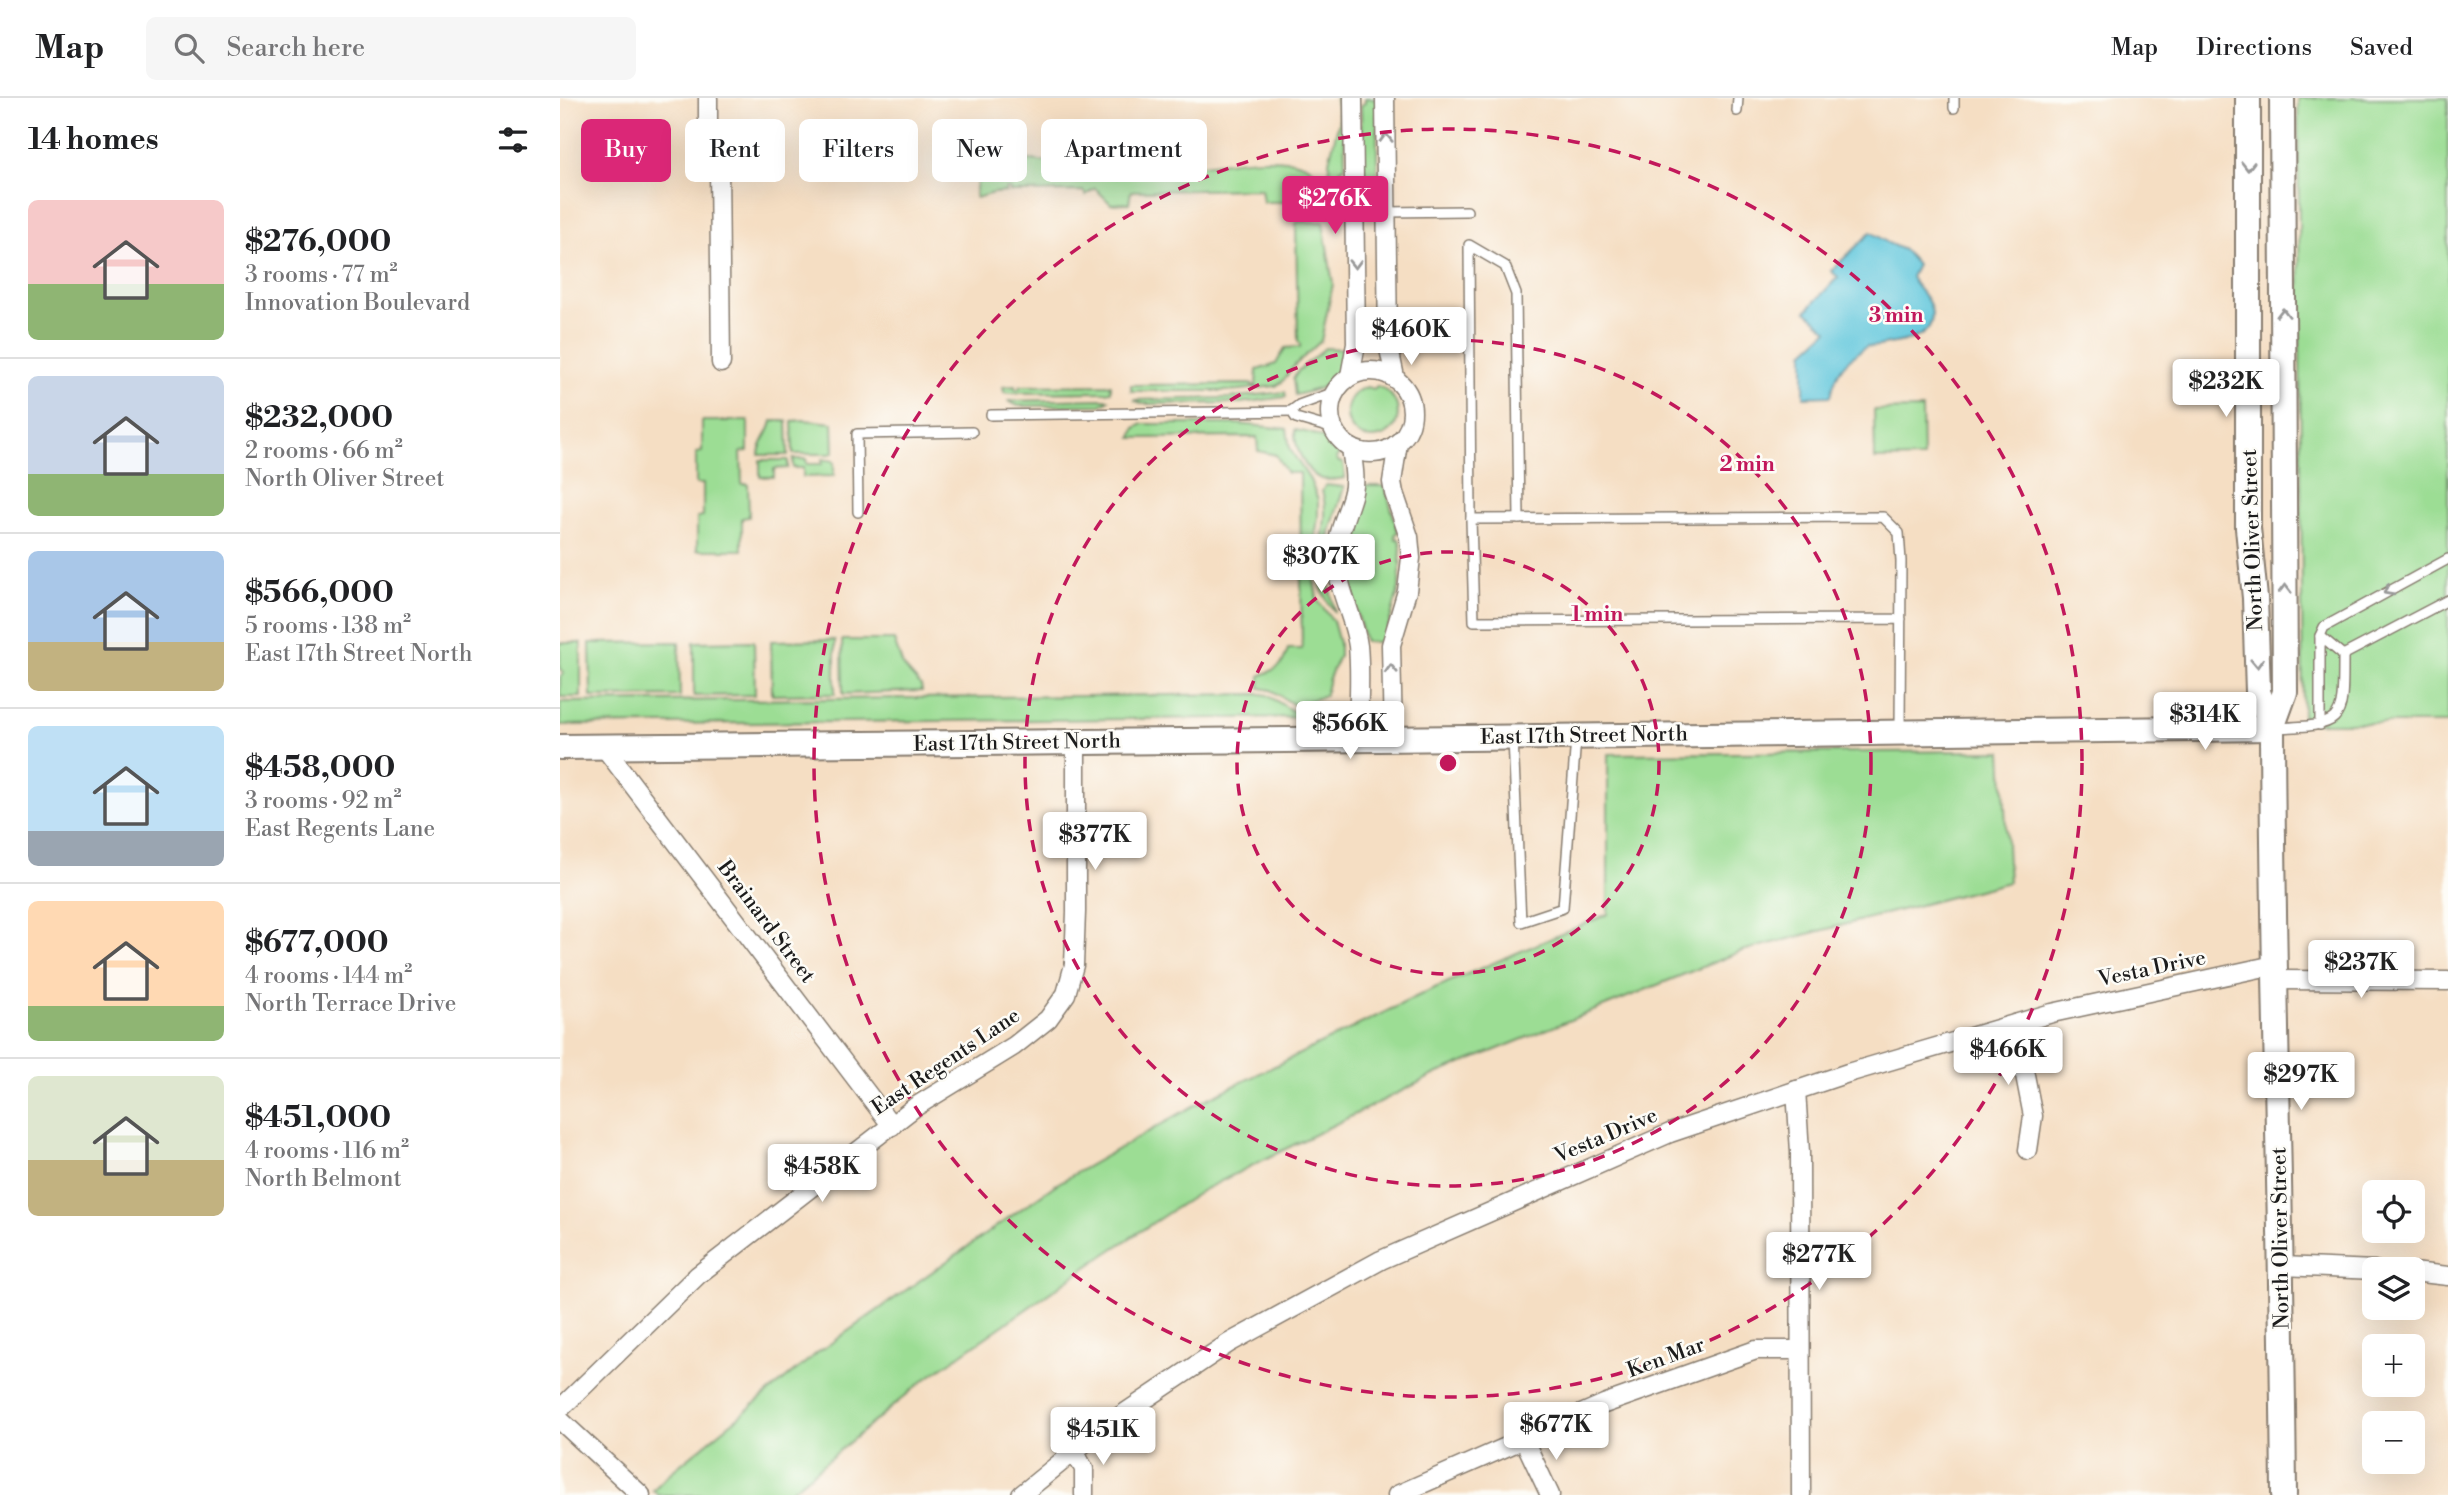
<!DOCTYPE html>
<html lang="en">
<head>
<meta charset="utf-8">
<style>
	:root { --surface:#fff; --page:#f6f6f6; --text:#202124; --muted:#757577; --line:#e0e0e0; --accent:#db2777 }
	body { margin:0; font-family:"Libre Bodoni",serif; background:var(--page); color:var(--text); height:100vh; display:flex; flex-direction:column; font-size:26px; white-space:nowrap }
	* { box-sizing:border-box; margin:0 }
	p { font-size:23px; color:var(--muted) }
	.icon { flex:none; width:38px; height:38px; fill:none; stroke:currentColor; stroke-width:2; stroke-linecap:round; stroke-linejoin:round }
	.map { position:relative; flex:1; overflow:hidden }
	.drawer { display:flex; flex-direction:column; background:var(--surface); width:560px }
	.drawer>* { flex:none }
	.hud { position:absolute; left:21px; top:21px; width:665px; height:63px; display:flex; gap:14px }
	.controls { position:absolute; left:1802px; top:1082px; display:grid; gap:14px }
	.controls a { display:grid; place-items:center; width:63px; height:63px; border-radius:10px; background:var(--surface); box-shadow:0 7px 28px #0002; font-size:35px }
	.price { position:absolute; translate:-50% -60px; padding:0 16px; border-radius:7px; background:#fff; color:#222; font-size:23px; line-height:46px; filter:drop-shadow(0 2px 4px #0008) }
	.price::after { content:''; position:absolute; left:50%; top:42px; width:21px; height:16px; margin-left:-10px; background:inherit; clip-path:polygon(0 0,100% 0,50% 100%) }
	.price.active { background:var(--accent); color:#fff }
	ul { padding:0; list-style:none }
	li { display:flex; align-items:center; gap:21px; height:175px; padding:0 28px }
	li+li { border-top:2px solid var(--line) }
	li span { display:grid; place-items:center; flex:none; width:196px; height:140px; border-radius:10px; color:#555 }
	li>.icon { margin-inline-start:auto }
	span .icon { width:84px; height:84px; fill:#fffc; stroke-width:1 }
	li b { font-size:30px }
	h2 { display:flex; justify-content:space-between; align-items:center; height:84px; padding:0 28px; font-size:30px }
	.pill { padding:0 24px; border-radius:10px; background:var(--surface); box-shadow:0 7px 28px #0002; font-size:24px; line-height:63px }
	.pill.active { background:var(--accent); color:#fff }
	header { display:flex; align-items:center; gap:42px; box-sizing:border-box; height:98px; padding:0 35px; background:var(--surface); border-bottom:2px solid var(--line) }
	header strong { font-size:33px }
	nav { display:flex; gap:38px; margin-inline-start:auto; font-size:24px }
	.search { width:490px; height:63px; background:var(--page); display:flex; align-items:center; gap:18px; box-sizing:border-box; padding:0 24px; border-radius:10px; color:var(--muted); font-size:26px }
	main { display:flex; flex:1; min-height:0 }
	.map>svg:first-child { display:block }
	.green { fill:#9cdd94; stroke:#5c7c58; stroke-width:2 }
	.water { fill:#5fc6dc; stroke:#3e717c; stroke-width:2 }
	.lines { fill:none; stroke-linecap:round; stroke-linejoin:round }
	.lane-casing { stroke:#887d70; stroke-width:12 }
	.street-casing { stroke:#887d70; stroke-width:21 }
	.secondary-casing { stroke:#887d70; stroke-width:28 }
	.lane { stroke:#fff; stroke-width:9 }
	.street { stroke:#fff; stroke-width:18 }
	.secondary { stroke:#fff; stroke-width:24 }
	.oneway { stroke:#999 }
	.ring { fill:none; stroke:#c2185b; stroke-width:3.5; stroke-dasharray:12 9 }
	.labels { text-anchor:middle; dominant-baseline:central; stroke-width:5; stroke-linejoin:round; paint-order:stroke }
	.street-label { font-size:21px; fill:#1c1c1c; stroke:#fdfcf7 }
	.centre { fill:#c2185b; stroke:#fdfcf7; stroke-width:3.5 }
	.ring-label { font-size:21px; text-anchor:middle; font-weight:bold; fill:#c2185b; stroke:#fdfcf7; stroke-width:5; stroke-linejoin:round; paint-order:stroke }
</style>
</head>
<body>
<header>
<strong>Map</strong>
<div class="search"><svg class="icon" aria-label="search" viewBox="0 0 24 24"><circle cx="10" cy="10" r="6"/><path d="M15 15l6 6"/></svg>Search here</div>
<nav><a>Map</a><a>Directions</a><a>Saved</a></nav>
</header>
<main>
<section class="drawer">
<h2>14 homes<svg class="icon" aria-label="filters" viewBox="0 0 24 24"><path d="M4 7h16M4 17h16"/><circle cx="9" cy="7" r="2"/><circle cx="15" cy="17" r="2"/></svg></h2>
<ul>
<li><span style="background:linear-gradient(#f6c9c9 60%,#8fb573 0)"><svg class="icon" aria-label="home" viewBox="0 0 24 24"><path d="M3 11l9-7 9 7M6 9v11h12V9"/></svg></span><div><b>$276,000</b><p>3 rooms · 77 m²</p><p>Innovation Boulevard</p></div></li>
<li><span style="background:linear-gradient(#c9d6e8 70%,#8fb573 0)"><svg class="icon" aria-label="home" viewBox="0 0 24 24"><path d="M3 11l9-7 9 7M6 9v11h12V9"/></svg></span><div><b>$232,000</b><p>2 rooms · 66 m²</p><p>North Oliver Street</p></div></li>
<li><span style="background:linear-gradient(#a9c7e8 65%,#c2b280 0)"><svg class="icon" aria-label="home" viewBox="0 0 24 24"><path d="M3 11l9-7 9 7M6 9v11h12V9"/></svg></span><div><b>$566,000</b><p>5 rooms · 138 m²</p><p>East 17th Street North</p></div></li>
<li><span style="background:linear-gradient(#bfe0f5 75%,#9aa5b1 0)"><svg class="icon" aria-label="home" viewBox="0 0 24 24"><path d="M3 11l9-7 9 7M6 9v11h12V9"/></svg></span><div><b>$458,000</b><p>3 rooms · 92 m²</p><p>East Regents Lane</p></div></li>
<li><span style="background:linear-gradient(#ffd9b3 75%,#8fb573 0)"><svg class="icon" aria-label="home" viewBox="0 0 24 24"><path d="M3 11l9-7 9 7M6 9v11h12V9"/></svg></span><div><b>$677,000</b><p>4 rooms · 144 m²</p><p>North Terrace Drive</p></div></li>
<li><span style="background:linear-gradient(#dfe7d0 60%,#c2b280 0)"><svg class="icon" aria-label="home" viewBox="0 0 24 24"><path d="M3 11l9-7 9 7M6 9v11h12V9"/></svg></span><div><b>$451,000</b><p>4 rooms · 116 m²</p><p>North Belmont</p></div></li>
</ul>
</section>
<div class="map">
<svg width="1888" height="1397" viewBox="0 0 1888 1397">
	<rect width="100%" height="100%" fill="#fdfcf7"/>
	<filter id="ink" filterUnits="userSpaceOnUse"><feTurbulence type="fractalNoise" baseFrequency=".0143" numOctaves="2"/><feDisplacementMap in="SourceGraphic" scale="14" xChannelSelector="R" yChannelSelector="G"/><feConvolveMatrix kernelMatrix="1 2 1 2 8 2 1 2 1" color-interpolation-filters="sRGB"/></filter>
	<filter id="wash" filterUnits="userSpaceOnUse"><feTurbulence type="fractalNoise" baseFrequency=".00686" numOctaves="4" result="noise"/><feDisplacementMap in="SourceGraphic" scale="28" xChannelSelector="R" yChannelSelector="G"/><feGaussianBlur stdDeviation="1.57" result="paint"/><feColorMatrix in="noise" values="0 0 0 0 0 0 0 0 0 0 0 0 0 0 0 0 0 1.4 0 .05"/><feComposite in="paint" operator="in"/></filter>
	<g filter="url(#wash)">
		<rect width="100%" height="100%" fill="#f5dec3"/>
		<!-- green -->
		<g class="green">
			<polygon points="776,0 784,0 785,69 781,71 780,75 785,78 784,96 779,102 771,103 769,63 779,23"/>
			<polygon points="805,0 817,0 817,81 815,90 811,95 804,90 802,77 801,7 805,5"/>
			<polygon points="1738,0 1888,0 1888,625 1743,625"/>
			<path d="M468,62C506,65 543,72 581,73C623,74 710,50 746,67C760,74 764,89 763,104H703L701,91L571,93L569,105L551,106L535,90L526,97L523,93L450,94V91H446V94L433,95L416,100C413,65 441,63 468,62Z"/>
			<polygon points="394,63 420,63 421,66 409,83 393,66"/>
			<polygon points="738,124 763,124 773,186 761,243 735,267 722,284 716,288 671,293 571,293 571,287 692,286 692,288 696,288 697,272 716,266 725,250 740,249 740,245 738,244 736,126"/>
			<path d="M765,250L786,251C782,284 765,291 735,297L733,281L739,272Z"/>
			<polygon points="551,287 551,293 545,294 451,295 444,294 443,289 455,288 455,291 459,291 460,288"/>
			<path d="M817,288C847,298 844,340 812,340C781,340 778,296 807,289L814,291Z"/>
			<polygon points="725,294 726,299 680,305 583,306 574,302 670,300"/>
			<polygon points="545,301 549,302 541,307 458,308 448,303"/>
			<polygon points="1362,311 1363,360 1315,361 1314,312"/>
			<polygon points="244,322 273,325 274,354 270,356 233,356 232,323"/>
			<polygon points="142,323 188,323 188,353 181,354 182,386 188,386 189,419 182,420 182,452 137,452 137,419 143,418 143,386 136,386 136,355 142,354"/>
			<path d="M212,323H227L228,357H199C199,344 210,336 212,323Z"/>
			<polygon points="583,326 679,326 727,331 730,351 750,382 758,402 758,419 752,465 746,467 746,463 741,462 740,375 727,375 716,357 698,353 697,339 572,340 575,330"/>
			<path d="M735,332C754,335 768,339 780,355L776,360L779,364L783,365L785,380C778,381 769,383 762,381C745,376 734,347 735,332Z"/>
			<polygon points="233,361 246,361 247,366 262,366 262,361 274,363 274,378 243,379 243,370 233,370"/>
			<polygon points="200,362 228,362 228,370 214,371 214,379 200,379"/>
			<path d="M766,387L784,389L770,433L767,455L768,483L775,514C740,472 775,435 762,393Z"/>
			<polygon points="802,388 825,388 838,434 835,437 836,441 839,441 841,448 839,490 824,544 805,544 788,481 787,461 790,434"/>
			<path d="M746,473L753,476L757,501L773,523L779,545V558L769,580L765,598L734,607L711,592L700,590V578C717,569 721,573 728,551H742L741,478L745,477Z"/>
			<polygon points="275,542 275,596 212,597 211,543"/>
			<polygon points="282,542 334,542 343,568 361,588 362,593 283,596"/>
			<polygon points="194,543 195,597 134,598 134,544"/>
			<polygon points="119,544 120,598 31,599 30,545"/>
			<polygon points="0,545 21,545 21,599 0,599 0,579 4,575 0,570"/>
			<polygon points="701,596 707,597 734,614 757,605 785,606 779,614 765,619 0,627 0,604"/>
			<polygon points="1442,653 1449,784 1182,853 876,976 643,1092 544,1157 363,1283 226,1397 98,1397 93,1392 110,1375 257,1255 495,1087 637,1006 870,892 1048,816 1048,656"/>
		</g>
		<!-- water -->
		<path class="water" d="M1311,134L1328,145L1344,152L1357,167L1351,179C1357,192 1372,201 1372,217C1372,238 1351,242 1335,245C1325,246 1318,250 1307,248C1285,263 1276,271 1271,298L1244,299V254L1268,232L1246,213L1278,179L1271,173Z"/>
	</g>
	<g filter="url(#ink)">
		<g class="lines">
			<!-- lane casing -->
			<g class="lane-casing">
				<g id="lane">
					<polyline points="1394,0 1394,10"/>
					<polyline points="1177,13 1178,0"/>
					<polyline points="826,114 907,113"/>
					<polyline points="731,313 736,320 774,331"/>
					<polyline points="431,317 731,313 739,307 775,294"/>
					<polyline points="298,414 297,336 412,334"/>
					<polyline points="911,421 909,147 945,168 956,196 959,421"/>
					<polyline points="1760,538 1783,557"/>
					<polyline points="1760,627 1760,538 1764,529 1888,461"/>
					<path d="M1714,630C1785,627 1783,627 1783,557L1888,502"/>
					<polyline points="1340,632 1341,463 1339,435 1323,419 911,421 914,523 1341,521"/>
					<polyline points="953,640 961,824 1003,810 1016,640"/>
				</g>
			</g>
			<!-- street casing -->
			<g class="street-casing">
				<g id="street">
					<polyline points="148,0 148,68 159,68 161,265"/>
					<polyline points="825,0 828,246 835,279"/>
					<circle cx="811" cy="314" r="41"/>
					<polyline points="790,278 796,246 793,0"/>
					<path d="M791,350C793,365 797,382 792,398C786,419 776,437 777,460C777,493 794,517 798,548C801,578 798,610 798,640"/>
					<polyline points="833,639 831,547 847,493 851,460 849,439 834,395 832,384 838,345"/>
					<polyline points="44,649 332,1028"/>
					<polyline points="1714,882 1888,883"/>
					<polyline points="1455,926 1473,1018 1468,1052"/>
					<polyline points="1236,992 1240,1054 1241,1397"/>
					<polyline points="1722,1168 1815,1172"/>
					<polyline points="1853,1174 1888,1178"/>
					<polyline points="0,1311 138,1177 355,1009 454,948 488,921 506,896 514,867 516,814 516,645"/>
					<polyline points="0,1322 81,1397"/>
					<polyline points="964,1342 990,1397"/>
					<polyline points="514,1353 524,1371 524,1397"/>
					<polyline points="461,1397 544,1329 669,1245 821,1162 1110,1035 1288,975 1492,915 1714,867"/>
					<polyline points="837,1397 1044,1306 1196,1252 1240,1252"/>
				</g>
			</g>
			<!-- secondary casing -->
			<g class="secondary-casing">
				<g id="secondary">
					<path d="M1688,0V430L1695,500L1698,594L1712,630C1713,886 1722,1141 1724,1397"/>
					<polyline points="1712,630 1725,594 1722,0"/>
					<path d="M0,649C571,645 1141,637 1712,630"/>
				</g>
			</g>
			<!-- lane -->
			<use href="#lane" class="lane"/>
			<!-- street -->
			<use href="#street" class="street"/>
			<!-- secondary -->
			<use href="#secondary" class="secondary"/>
		</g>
		<!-- one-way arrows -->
		<defs><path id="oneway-chevron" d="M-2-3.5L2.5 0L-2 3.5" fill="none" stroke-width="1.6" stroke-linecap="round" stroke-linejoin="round" transform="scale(1.75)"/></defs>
		<g class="oneway">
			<use href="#oneway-chevron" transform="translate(826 40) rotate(-91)"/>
			<use href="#oneway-chevron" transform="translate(1688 68) rotate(90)"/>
			<use href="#oneway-chevron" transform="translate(795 166) rotate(89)"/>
			<use href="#oneway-chevron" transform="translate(1723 215) rotate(-90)"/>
			<use href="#oneway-chevron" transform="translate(1725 491) rotate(-90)"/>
			<use href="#oneway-chevron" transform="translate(1828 493) rotate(152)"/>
			<use href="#oneway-chevron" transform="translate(1697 565) rotate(88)"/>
			<use href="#oneway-chevron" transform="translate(831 571) rotate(-92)"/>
		</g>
	</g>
	<!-- distance rings -->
	<g class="ring">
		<circle cx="888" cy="665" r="211"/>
		<circle cx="888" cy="665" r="423"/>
		<circle cx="888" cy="665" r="634"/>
	</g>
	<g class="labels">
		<!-- street labels -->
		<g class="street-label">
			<text transform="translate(1693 442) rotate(-92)">North Oliver Street</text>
			<text transform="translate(1024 638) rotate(-1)">East 17th Street North</text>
			<text transform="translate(457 645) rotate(-1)">East 17th Street North</text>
			<text transform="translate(206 824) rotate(53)">Brainard Street</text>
			<text transform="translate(1592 871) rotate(-12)">Vesta Drive</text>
			<text transform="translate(386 964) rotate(-34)">East Regents Lane</text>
			<text transform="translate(1046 1038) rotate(-23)">Vesta Drive</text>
			<text transform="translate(1721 1140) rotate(-91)">North Oliver Street</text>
			<text transform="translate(1106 1260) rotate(-20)">Ken Mar</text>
		</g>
	</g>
	<circle cx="888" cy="665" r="10" class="centre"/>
	<g class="ring-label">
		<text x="1336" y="224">3 min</text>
		<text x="1187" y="373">2 min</text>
		<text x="1037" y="523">1 min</text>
	</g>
</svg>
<div class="controls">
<a><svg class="icon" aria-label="locate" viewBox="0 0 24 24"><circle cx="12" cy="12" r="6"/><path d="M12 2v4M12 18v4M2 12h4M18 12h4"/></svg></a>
<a><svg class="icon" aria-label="layers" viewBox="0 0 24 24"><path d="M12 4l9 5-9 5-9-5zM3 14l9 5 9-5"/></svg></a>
<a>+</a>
<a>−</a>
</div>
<b class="price active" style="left:775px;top:138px">$276K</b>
<b class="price" style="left:851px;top:269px">$460K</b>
<b class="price" style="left:1666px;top:321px">$232K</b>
<b class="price" style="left:761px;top:496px">$307K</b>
<b class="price" style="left:1645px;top:654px">$314K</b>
<b class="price" style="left:790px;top:663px">$566K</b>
<b class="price" style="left:535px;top:774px">$377K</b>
<b class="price" style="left:1801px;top:902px">$237K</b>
<b class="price" style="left:1448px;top:989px">$466K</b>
<b class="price" style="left:1741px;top:1014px">$297K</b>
<b class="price" style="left:262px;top:1106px">$458K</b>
<b class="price" style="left:1259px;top:1194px">$277K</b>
<b class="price" style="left:996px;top:1364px">$677K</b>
<b class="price" style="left:543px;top:1369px">$451K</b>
<div class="hud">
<a class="pill active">Buy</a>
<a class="pill">Rent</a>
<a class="pill">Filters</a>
<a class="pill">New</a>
<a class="pill">Apartment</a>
</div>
</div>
</main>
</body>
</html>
